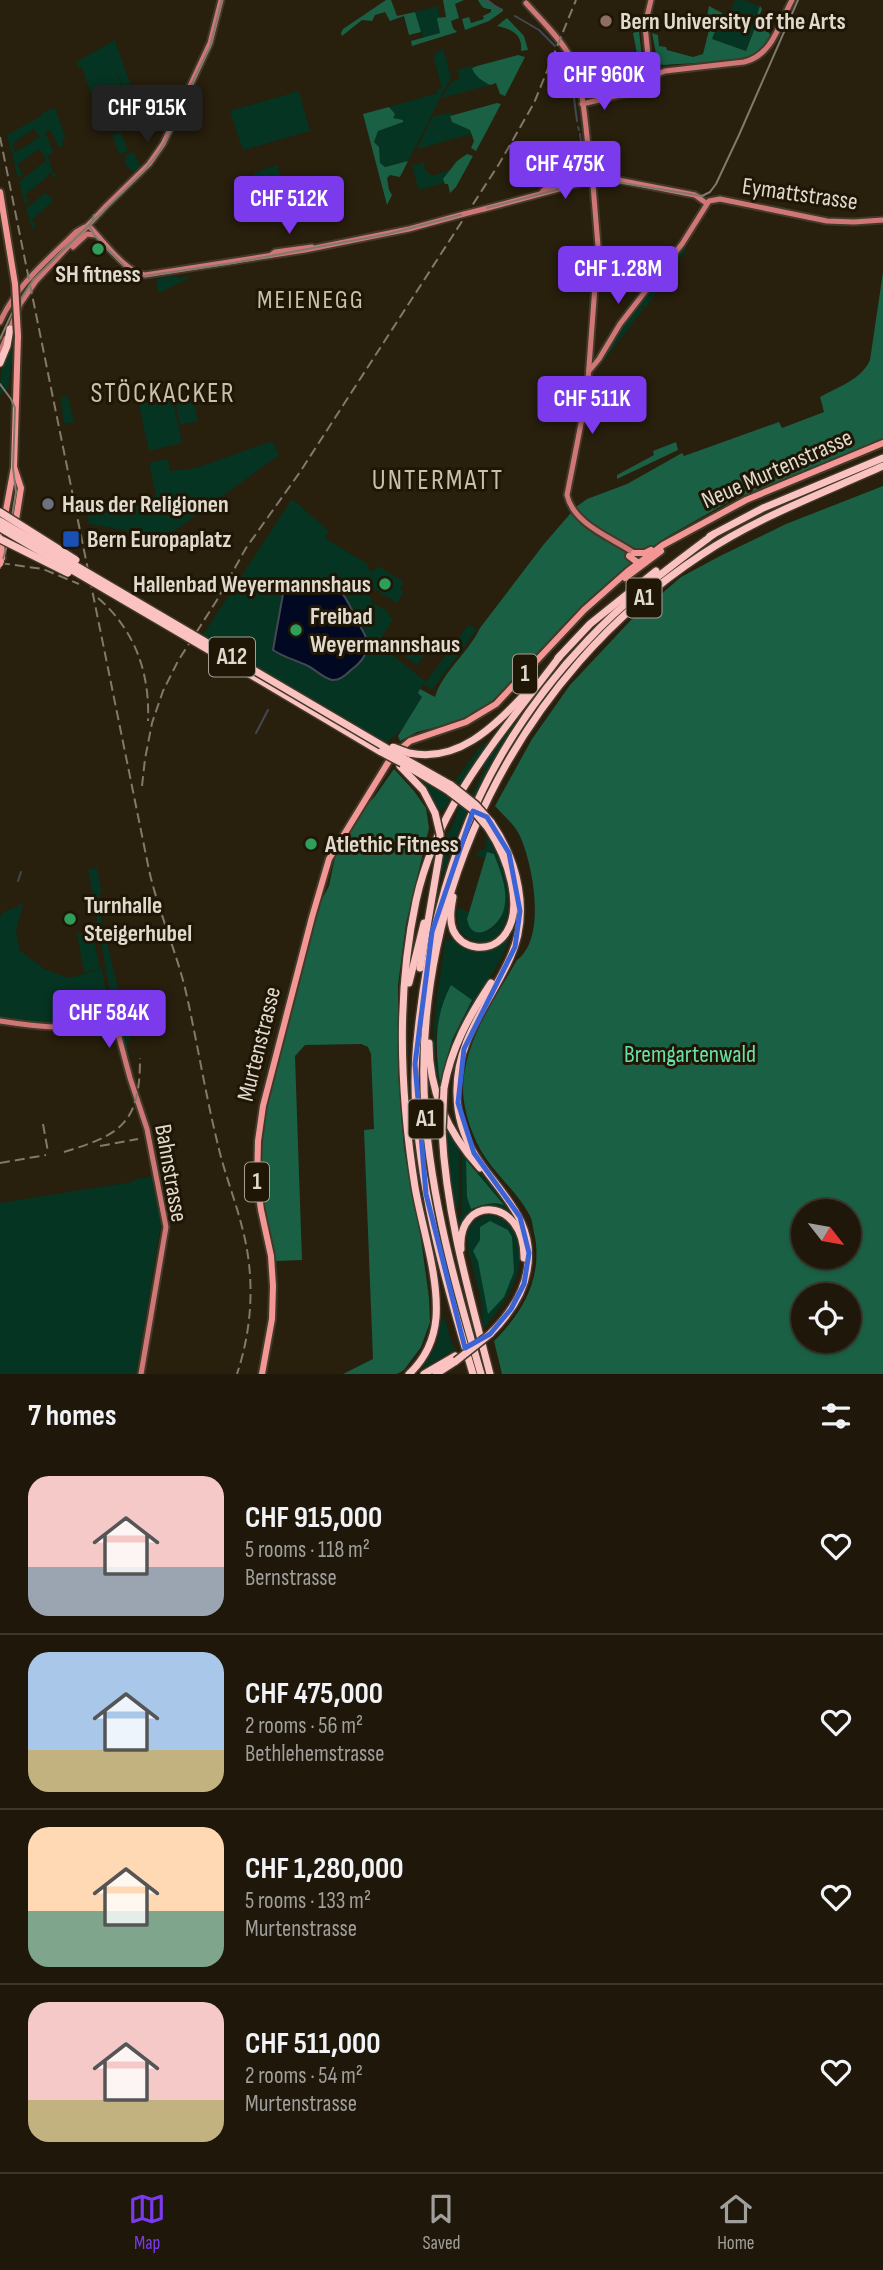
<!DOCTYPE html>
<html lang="en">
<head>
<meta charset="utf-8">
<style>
	:root { --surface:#1e170a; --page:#2b2418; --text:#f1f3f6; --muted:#a19f9c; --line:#3c362b; --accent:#7c3aed }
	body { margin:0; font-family:"Sofia Sans Condensed",sans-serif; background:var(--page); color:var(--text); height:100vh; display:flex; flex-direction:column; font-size:26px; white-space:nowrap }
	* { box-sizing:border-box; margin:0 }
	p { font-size:23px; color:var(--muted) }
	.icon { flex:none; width:38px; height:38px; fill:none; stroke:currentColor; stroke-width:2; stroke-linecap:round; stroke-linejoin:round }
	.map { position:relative; height:1374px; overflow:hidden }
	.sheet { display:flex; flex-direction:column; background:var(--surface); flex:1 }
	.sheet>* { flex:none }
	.needle { width:46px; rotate:121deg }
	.buttons { position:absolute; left:791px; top:1199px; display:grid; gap:14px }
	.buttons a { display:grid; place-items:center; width:70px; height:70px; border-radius:50%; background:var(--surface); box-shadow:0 2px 5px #0004,0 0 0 2px var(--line); font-size:35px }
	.price { position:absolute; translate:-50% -60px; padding:0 16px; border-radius:7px; background:var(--accent); color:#fff; font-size:23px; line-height:46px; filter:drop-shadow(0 2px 4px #0008) }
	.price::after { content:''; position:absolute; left:50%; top:42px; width:21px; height:16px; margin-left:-10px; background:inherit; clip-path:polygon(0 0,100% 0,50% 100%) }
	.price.selected { background:#222; color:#fff }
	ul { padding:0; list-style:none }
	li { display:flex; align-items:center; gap:21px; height:175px; padding:0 28px }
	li+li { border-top:2px solid var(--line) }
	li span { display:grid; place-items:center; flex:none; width:196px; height:140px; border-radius:21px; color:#555 }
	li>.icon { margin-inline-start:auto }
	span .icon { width:84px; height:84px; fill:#fffc; stroke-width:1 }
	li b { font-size:30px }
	h2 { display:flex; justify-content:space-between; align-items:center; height:84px; padding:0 28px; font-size:30px }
	.tab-bar { display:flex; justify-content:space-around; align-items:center; height:98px; border-top:2px solid var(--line); background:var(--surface); font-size:19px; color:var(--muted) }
	.tab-bar a { display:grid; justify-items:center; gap:4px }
	.tab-bar .selected { color:var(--accent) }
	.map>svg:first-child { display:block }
	.green { fill:#063422; fill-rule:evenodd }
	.forest { fill:#1a6044; fill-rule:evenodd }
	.water { fill:#000822; stroke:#434756; stroke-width:2 }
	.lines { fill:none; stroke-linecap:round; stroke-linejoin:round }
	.stream { stroke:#434756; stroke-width:2 }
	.secondary-casing { stroke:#423928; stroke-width:9 }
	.primary-casing { stroke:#423928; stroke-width:10 }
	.highway-casing { stroke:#423928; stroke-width:10 }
	.secondary { stroke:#cf7777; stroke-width:5 }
	.primary { stroke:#f39796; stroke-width:6 }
	.highway { stroke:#fac2c0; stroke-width:7 }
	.tram { stroke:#81796b; stroke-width:2 }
	.rail { stroke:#81796b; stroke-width:2; stroke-dasharray:10 5; stroke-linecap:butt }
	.secondary-bridge-casing { stroke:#423928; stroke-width:9; stroke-linecap:butt }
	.primary-bridge-casing { stroke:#423928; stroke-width:10; stroke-linecap:butt }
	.highway-bridge-casing { stroke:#423928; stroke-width:10; stroke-linecap:butt }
	.secondary-bridge { stroke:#cf7777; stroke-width:5 }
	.primary-bridge { stroke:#f39796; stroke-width:6 }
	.highway-bridge { stroke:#fac2c0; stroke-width:7 }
	.marked { fill:none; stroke:#3a63d6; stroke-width:5; stroke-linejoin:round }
	.education-dot { fill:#8d6e63; stroke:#1f1605; stroke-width:2.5 }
	.leisure-dot { fill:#2e9e5b; stroke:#1f1605; stroke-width:2.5 }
	.worship-dot { fill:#6b7280; stroke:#1f1605; stroke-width:2.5 }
	.transit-dot { fill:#1a4fb4; stroke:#1f1605; stroke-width:2.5 }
	.labels { text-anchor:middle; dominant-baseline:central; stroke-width:6; stroke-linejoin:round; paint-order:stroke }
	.shield { fill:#1f1605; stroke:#a59e92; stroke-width:2 }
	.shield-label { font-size:23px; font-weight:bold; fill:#dfd9ce }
	.poi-label { font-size:24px; font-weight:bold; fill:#dfd9ce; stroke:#1f1605; text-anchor:start }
	.street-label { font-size:24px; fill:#dfd9ce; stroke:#1f1605 }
	.park-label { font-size:24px; fill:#69e1ac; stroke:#1f1605 }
	.neighbourhood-label { font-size:26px; letter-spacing:2px; fill:#cabfa9; stroke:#1f1605 }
	.quarter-label { font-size:28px; letter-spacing:2px; fill:#cabfa9; stroke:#1f1605 }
</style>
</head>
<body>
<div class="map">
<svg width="883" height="1374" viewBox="0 0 883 1374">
	<rect width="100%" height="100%" fill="#281f0d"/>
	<!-- green -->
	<g class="green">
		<polygon points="735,0 744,0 760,6 754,20 731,12"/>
		<polygon points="437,6 440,17 440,33 423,38 415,12"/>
		<polygon points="722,12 756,25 746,51 712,39"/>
		<polygon points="115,40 131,86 130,88 124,90 114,66 132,116 107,125 102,111 97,112 82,67 79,68 76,62"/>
		<polygon points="443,48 451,77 408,161 384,167 380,163 379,147 374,142 378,130 395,114 389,107 438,93 437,89 442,88 433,56"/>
		<polygon points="473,65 472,68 480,79 490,85 442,98 451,82 460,79 457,70"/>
		<polygon points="299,91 310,131 243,150 230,111"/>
		<path d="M55,108L66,139L62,141L63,145L59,148L51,130L46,131L45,135L47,136L53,152L48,156L52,170L57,177L55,178L50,172L47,175L48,176L25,195L29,202L25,204L19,182L47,160L39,149L17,165L23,174L18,178L7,135L43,115L42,113ZM34,129L40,137L12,154L14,152L13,143Z"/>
		<polygon points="452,112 450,116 451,120 470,130 473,144 470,134 418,149 418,146 432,117"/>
		<polygon points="121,132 128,151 119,154 112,135"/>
		<polygon points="134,152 140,167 133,172 125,165 126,155"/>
		<polygon points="424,162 425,170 432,176 450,170 443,179 444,183 419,190 412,166"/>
		<polygon points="277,165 287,197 264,204 254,173"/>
		<polygon points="45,193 53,199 52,202 32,220 36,226 32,229 26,208"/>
		<polygon points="684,247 687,249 664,280 662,274"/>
		<polygon points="177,276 178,278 188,276 189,278 159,293 156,282 160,277"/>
		<polygon points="659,281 663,284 645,308 639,303 655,282"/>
		<polygon points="639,304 644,308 599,367 612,340"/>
		<path d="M13,349L9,386L0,395C0,378 0,361 13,349Z"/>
		<polygon points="171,392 182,443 149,451 138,400"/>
		<polygon points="68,396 74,422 64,424 61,400 62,397"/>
		<polygon points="192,396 198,421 180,425 175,400"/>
		<polygon points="272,441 279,455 167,536 152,535 89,524 85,506 123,513 156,495 149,463 168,459 170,471 196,468"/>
		<path d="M292,499L329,531L325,538L369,565L367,568L373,572L378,566L404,582L400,589L404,591L397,603L378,591L365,587L368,583L366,581L359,590L373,599L371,602L390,613L388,616L393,619L378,643L389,656L391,654L426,682L469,624L475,628V632L432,690L424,684L418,693L422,696C413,714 404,732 386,742L326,707L199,641Z"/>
		<polygon points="414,644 426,653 417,665 405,656"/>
		<path d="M542,684C537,699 513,726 503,743C477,787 456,833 441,880L444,840L454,823L463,791L472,794L485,769L483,768L487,754Z"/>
		<polygon points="486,743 488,743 461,785 455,781 479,748"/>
		<polygon points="418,776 451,798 443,811 439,809 438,811"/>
		<path d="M488,837C494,849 503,860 506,876C510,896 512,937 485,942C476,944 468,939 461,933L463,931H460C458,924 455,917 457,908L469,912L467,923L488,931C516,914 502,878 494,854L488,852L485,858L476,856L477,852L485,849L484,847L487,845L485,840Z"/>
		<polygon points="97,868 101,890 98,904 118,989 118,996 111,998 88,869"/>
		<path d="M20,903L23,904L16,931L20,951L45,969L68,978L102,969L110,1017L109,1020C78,1028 30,1024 0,1018V917L3,912L19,906Z"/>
		<path d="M515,915C509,958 482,986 463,1023C450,1046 446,1070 441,1096C425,1038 439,996 445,940H451L453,938L452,934L456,938L490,948ZM472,1000L452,1040L440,1081L436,1058V1029Z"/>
		<polygon points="92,931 100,969 84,972 77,934"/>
		<polygon points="121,1020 124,1028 128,1028 130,1041 127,1042 134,1083 119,1029 119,1025 122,1024"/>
		<polygon points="445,1122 459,1147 459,1204 455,1212"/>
		<polygon points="462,1152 508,1204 522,1228 516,1221 485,1209 458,1232 457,1223 462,1213"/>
		<polygon points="152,1176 161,1223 136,1374 0,1374 0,1203 132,1182 136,1179"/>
		<path d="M489,1215C502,1217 510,1223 515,1234C531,1270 504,1303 483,1330C482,1319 482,1307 480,1296C477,1279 464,1247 468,1231C471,1221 481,1217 489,1215Z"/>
		<polygon points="440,1299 452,1345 456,1349 422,1369 437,1344 442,1316 443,1320 445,1318"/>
	</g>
	<!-- forest -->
	<g class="forest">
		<polygon points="386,0 391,0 397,16 415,12 421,32 409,35 404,16 390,21 385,12 375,15 372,21 362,20 342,36 341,33 343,29"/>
		<polygon points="443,0 464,0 455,4 459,18 451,21 453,28 457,32 412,46 411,41 440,33 437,18 446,17"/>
		<path d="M473,0H489L497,7L503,9V11L489,21L465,30L462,19L469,17L471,23L484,19L483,16L491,12V9C483,9 482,7 478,0Z"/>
		<path d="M709,6L722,13L712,39L746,51L756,25L755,21L760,6L762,9L759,17L761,19L760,22L768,25L770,22L772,23L768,31L770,35C766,43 761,51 752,55C736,63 684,63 664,65L658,64L652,33L658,35L659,46L666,47L667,50L693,57L703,54L710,26L706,21Z"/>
		<path d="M507,18L524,36L528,50L521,51C523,34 511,29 497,26Z"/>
		<polygon points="639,31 643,66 639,79 635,57 637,54 633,33"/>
		<path d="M518,55L525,57L505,96L500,94L496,83L490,85C483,81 475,77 472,68L477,66Z"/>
		<polygon points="497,103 501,104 476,151 471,148 474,141 470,130 452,122 450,116"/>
		<polygon points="389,107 395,114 393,118 403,120 403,122 378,131 374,142 379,147 380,163 385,167 408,161 400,177 390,175 387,178 389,190 392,195 387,205 363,114"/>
		<polygon points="467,154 473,156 456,187 450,193 448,184 445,184 443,179 457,161"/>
		<path d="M883,272V439L730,501L665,538L605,586L540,651L514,682L488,705L460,721L417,732L400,741L398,736L422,697L418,693L420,689L435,697C443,671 469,652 480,628L544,544L576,507L587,499L627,484L682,453L684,456L779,422L782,428L824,412L820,397C838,387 862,379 870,360Z"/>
		<polygon points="676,442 678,450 617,479 617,475 654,455 653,451"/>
		<path d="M883,486V1374H502L494,1341C523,1312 542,1279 535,1237C533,1230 533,1222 530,1216C519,1194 498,1177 485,1157C473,1139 464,1113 463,1092C462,1044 494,1000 517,960C547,938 533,865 520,836C515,825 503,815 495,806L532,739L570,685L631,620L681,577L720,556L786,524ZM803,1211H849V1256H803ZM803,1295H849V1340H803Z"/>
		<polygon points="394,769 414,791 426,808 429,828 406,924 398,985 398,1072 404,1148 421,1239 429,1298 430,1322 421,1347 404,1370 397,1374 343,1374 373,1359 364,1130 374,1129 371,1054 368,1047 361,1044 305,1045 295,1056 302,1260 276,1261 265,1213 261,1182 260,1150 266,1111 307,951 321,901 329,886 335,857 365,807 375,796"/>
		<path d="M487,852L494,854C500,870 509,891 504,909C500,927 472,946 467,919Z"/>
		<path d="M451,985L472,1000L452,1040L440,1083C435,1047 434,1017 451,985Z"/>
		<path d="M466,1160L504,1205C492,1201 483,1205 471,1209L467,1197Z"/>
		<polygon points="490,1221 508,1230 512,1237 514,1272 504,1297 488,1314 478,1261 473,1251 480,1240 480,1227"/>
	</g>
	<!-- water -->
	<path class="water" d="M310,580C343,580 346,600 359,624C363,632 369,639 367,649C365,658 358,665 351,670C346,675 339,681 332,680C323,678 316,670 308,666C296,660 285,658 273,650L283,594L292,586Z"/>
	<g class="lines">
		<!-- stream -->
		<g class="stream">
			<polyline points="485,0 502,10"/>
			<polyline points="515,16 539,30 555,46"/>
			<polyline points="561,54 571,75 577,121"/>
			<polyline points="578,127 579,130"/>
			<polyline points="580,134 584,166"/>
			<polyline points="256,733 268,710"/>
			<polyline points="18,881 21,872"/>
		</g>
		<!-- secondary casing -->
		<g class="secondary-casing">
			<g id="secondary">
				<path d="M526,3C541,20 560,38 571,58C585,85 586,140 591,171"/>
				<polyline points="650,77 645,25 651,0"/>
				<path d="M582,104L637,91L646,84L650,77L665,71L744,62C773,55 779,24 792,0"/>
				<polyline points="599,178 608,178 695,195 706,203"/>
				<path d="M593,185L598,246L587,393L567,495C574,525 611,537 634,553"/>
				<polyline points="542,192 547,187 585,177 591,171"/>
				<polyline points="484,209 585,182"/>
				<path d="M88,225C103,240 125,272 145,275L305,250L409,229L464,214"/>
				<polyline points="73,247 87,234 96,235"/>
				<polyline points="271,255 275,252 312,247"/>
				<path d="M0,322C18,283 46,262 76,232L85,227"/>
				<polyline points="10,329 20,304 36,281 107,205 149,164 163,144 210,43 221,0"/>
				<polyline points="0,352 6,338"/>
				<polyline points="589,371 599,359 620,324 682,244 709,201 720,199 827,221 854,222 883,220"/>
				<path d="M0,1021C38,1027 78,1031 115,1022L130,1078L147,1129L166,1227L141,1374"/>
			</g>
		</g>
		<!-- primary casing -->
		<g class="primary-casing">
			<g id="primary">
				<polyline points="0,192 15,284"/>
				<polyline points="14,467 21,488 15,526"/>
				<polyline points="634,553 645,553 651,550"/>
				<polyline points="629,556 641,565"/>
				<polyline points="2,558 1,537 14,467 18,336"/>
				<polyline points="625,578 661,551"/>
				<polyline points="262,1374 272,1319 273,1286 271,1256 261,1210 257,1181 258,1141 263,1106 312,917 329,859 392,756 410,741 466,722 496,704 584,610 628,571 663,545 746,500 883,443"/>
			</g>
		</g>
		<!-- highway casing -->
		<g class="highway-casing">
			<g id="highway">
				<polyline points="0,363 7,346 10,329"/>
				<polyline points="710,536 763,508 883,458"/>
				<polyline points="558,658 590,624 656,571"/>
				<polyline points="224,659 381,752"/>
				<path d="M409,753C458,763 492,728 524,695"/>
				<polyline points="405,759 451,785"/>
				<polyline points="402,763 447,790"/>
				<polyline points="400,766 423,790 435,813"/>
				<path d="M453,897C451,908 449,919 453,930C462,950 489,953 503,937C527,909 506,855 488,828"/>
				<polyline points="420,968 440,851"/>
				<polyline points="409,983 424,923"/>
				<path d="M429,1043C429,1091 448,1133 480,1168"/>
				<path d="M444,1088C451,1048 469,1016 491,983"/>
				<path d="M442,1131C446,1214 469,1293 490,1374"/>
				<path d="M461,1249C457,1194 525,1197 524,1258"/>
				<path d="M490,1334C508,1316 523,1296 527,1271C537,1221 499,1193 475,1155C464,1137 457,1115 457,1094C455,1041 490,1003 510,958C531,913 518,861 491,822"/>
				<path d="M409,1374C425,1359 434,1340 436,1318C439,1276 422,1228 415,1187C400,1093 396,994 416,901C437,804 502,733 560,656"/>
				<polyline points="424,1374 455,1356"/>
				<polyline points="436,1374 456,1361"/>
				<path d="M473,1374C447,1288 422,1200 416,1110C414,1083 415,1057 418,1031C434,879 481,752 588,640C626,599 670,567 714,534"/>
				<path d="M481,1374C456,1288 431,1200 425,1110C411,892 519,675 701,555C758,517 821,494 883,466"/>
			</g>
		</g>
		<!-- secondary -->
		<use href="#secondary" class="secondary"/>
		<!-- primary -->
		<use href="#primary" class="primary"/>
		<!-- highway -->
		<use href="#highway" class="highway"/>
		<!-- tram -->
		<g class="tram">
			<polyline points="94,215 90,227 94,235 126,268 133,274 144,276 233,263 388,234 598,179 702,196 710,192 716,184 739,135 798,0"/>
			<polyline points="0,339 12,313 33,280 145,170 159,152 174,127 195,77 210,47 222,0"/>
			<polyline points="0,384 11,399 15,408 13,468 16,492 7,546 0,568"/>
		</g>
		<!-- rail -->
		<g class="rail">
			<path d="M0,137L149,870C158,910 175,948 185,988C197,1040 205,1093 218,1145C224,1172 235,1199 242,1227C255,1275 253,1326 237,1374"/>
			<polyline points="0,563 43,569 79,584"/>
			<path d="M98,598C135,630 150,673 148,721"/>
			<polyline points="142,786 145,759 152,723 163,691 178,661 217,600 246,548 300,472 499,164 534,103 576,0"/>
			<polyline points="43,1124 48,1152"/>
			<polyline points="100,1146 138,1139"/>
			<path d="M64,1152C123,1134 140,1122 140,1058"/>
			<polyline points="0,1163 46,1155"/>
		</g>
		<!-- secondary-bridge casing -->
		<g class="secondary-bridge-casing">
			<polyline id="secondary-bridge" points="464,214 484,209"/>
		</g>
		<!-- primary-bridge casing -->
		<g class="primary-bridge-casing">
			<g id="primary-bridge">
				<polyline points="15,284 18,336"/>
				<polyline points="0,564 1,561"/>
			</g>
		</g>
		<!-- highway-bridge casing -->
		<g class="highway-bridge-casing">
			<g id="highway-bridge">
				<polyline points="0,512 76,560"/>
				<polyline points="0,521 405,759"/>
				<polyline points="0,528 224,659"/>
				<polyline points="0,539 68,573"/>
				<polyline points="393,747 409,753"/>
				<polyline points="381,752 402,763"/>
				<polyline points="451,785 476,805 491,822"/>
				<polyline points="447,790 472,809 488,828"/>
				<polyline points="435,813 440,834 440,851"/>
				<polyline points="442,1131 444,1088"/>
				<polyline points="456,1361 490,1334"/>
			</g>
		</g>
		<!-- secondary-bridge -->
		<use href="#secondary-bridge" class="secondary-bridge"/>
		<!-- primary-bridge -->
		<use href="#primary-bridge" class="primary-bridge"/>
		<!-- highway-bridge -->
		<use href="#highway-bridge" class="highway-bridge"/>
	</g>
	<!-- marked area -->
	<path class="marked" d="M473,811L487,817L509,853L520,911L515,947L464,1049L458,1103L474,1153L520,1217L529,1253L524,1284L511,1309L490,1334L465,1348L426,1194L415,1064L432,932Z"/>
	<!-- markers -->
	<circle class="education-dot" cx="606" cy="21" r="7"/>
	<g class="leisure-dot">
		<circle cx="98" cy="249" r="7"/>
		<circle cx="385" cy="584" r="7"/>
		<circle cx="296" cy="630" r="7"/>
		<circle cx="311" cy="844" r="7"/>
		<circle cx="70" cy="919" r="7"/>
	</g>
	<circle class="worship-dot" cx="48" cy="504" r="7"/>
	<rect class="transit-dot" x="62" y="530" width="18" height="18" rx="3.5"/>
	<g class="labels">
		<!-- shield labels -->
		<g class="shield">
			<rect x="626.5" y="578.5" width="35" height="39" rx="5"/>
			<rect x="209" y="637.5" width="46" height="39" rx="5"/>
			<rect x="513" y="654.5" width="24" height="39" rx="5"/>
			<rect x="408.5" y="1099.5" width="35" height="39" rx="5"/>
			<rect x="245" y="1162.5" width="24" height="39" rx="5"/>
		</g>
		<g class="shield-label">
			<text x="644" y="598">A1</text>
			<text x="232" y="657">A12</text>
			<text x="525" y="674">1</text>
			<text x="426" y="1119">A1</text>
			<text x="257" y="1182">1</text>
		</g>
		<!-- poi labels -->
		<g class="poi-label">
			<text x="620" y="21">Bern University of the Arts</text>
			<text x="98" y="274" text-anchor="middle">SH fitness</text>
			<text x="62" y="504">Haus der Religionen</text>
			<text x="87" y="539">Bern Europaplatz</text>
			<text x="371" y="584" text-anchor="end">Hallenbad Weyermannshaus</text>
			<text x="310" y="616">Freibad<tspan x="310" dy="28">Weyermannshaus</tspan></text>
			<text x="325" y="844">Atlethic Fitness</text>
			<text x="84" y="905">Turnhalle<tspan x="84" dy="28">Steigerhubel</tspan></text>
		</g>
		<!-- street labels -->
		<g class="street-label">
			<text transform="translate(800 194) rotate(8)">Eymattstrasse</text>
			<text transform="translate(777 469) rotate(-24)">Neue Murtenstrasse</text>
			<text transform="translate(259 1044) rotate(-76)">Murtenstrasse</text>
			<text transform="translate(171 1173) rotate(80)">Bahnstrasse</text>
		</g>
		<!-- park labels -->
		<g class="park-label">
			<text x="690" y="1054">Bremgartenwald</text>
		</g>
		<!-- neighbourhood labels -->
		<g class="neighbourhood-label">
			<text x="311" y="300">MEIENEGG</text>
		</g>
		<!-- quarter labels -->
		<g class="quarter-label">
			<text x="163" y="393">STÖCKACKER</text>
			<text x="438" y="480">UNTERMATT</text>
		</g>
	</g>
</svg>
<div class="buttons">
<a><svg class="needle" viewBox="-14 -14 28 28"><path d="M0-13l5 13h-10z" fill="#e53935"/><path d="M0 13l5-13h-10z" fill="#a19f9c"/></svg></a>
<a><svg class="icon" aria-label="locate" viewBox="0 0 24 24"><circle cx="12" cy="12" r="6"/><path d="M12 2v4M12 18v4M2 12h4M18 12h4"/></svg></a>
</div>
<b class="price" style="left:604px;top:112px">CHF 960K</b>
<b class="price selected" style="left:147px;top:145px">CHF 915K</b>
<b class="price" style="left:565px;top:201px">CHF 475K</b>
<b class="price" style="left:289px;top:236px">CHF 512K</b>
<b class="price" style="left:618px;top:306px">CHF 1.28M</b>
<b class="price" style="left:592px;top:436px">CHF 511K</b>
<b class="price" style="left:109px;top:1050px">CHF 584K</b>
</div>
<section class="sheet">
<h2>7 homes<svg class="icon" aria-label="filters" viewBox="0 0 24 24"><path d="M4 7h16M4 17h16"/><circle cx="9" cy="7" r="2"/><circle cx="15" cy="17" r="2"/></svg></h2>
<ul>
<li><span style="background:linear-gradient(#f6c9c9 65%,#9aa5b1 0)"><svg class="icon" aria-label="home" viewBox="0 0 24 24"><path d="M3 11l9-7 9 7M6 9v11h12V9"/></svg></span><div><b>CHF 915,000</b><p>5 rooms · 118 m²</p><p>Bernstrasse</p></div><svg class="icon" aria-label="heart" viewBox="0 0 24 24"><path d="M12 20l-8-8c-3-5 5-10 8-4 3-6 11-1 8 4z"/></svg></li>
<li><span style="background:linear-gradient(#a9c7e8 70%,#c2b280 0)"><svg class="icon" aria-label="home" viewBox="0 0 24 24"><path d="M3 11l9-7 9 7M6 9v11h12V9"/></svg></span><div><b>CHF 475,000</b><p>2 rooms · 56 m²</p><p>Bethlehemstrasse</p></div><svg class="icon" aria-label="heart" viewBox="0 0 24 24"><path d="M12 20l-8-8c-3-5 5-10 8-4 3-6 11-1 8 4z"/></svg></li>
<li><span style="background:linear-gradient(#ffd9b3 60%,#7fa58c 0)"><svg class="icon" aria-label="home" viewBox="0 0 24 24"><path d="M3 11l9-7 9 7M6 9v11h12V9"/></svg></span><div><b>CHF 1,280,000</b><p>5 rooms · 133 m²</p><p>Murtenstrasse</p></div><svg class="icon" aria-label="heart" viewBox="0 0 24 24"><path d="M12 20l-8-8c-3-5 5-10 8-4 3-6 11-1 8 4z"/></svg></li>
<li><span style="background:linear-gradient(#f6c9c9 70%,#c2b280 0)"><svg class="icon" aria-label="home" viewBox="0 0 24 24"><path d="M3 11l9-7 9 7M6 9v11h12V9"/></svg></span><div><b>CHF 511,000</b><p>2 rooms · 54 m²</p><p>Murtenstrasse</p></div><svg class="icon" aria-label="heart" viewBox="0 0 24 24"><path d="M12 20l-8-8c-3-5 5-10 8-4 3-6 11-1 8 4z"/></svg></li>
</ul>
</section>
<nav class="tab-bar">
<a class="selected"><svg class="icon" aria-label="map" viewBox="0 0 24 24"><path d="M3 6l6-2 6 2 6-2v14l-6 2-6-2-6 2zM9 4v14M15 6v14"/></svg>Map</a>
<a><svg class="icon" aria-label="saved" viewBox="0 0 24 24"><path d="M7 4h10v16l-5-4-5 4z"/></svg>Saved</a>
<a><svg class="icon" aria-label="home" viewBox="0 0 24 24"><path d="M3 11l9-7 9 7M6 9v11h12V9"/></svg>Home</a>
</nav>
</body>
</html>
